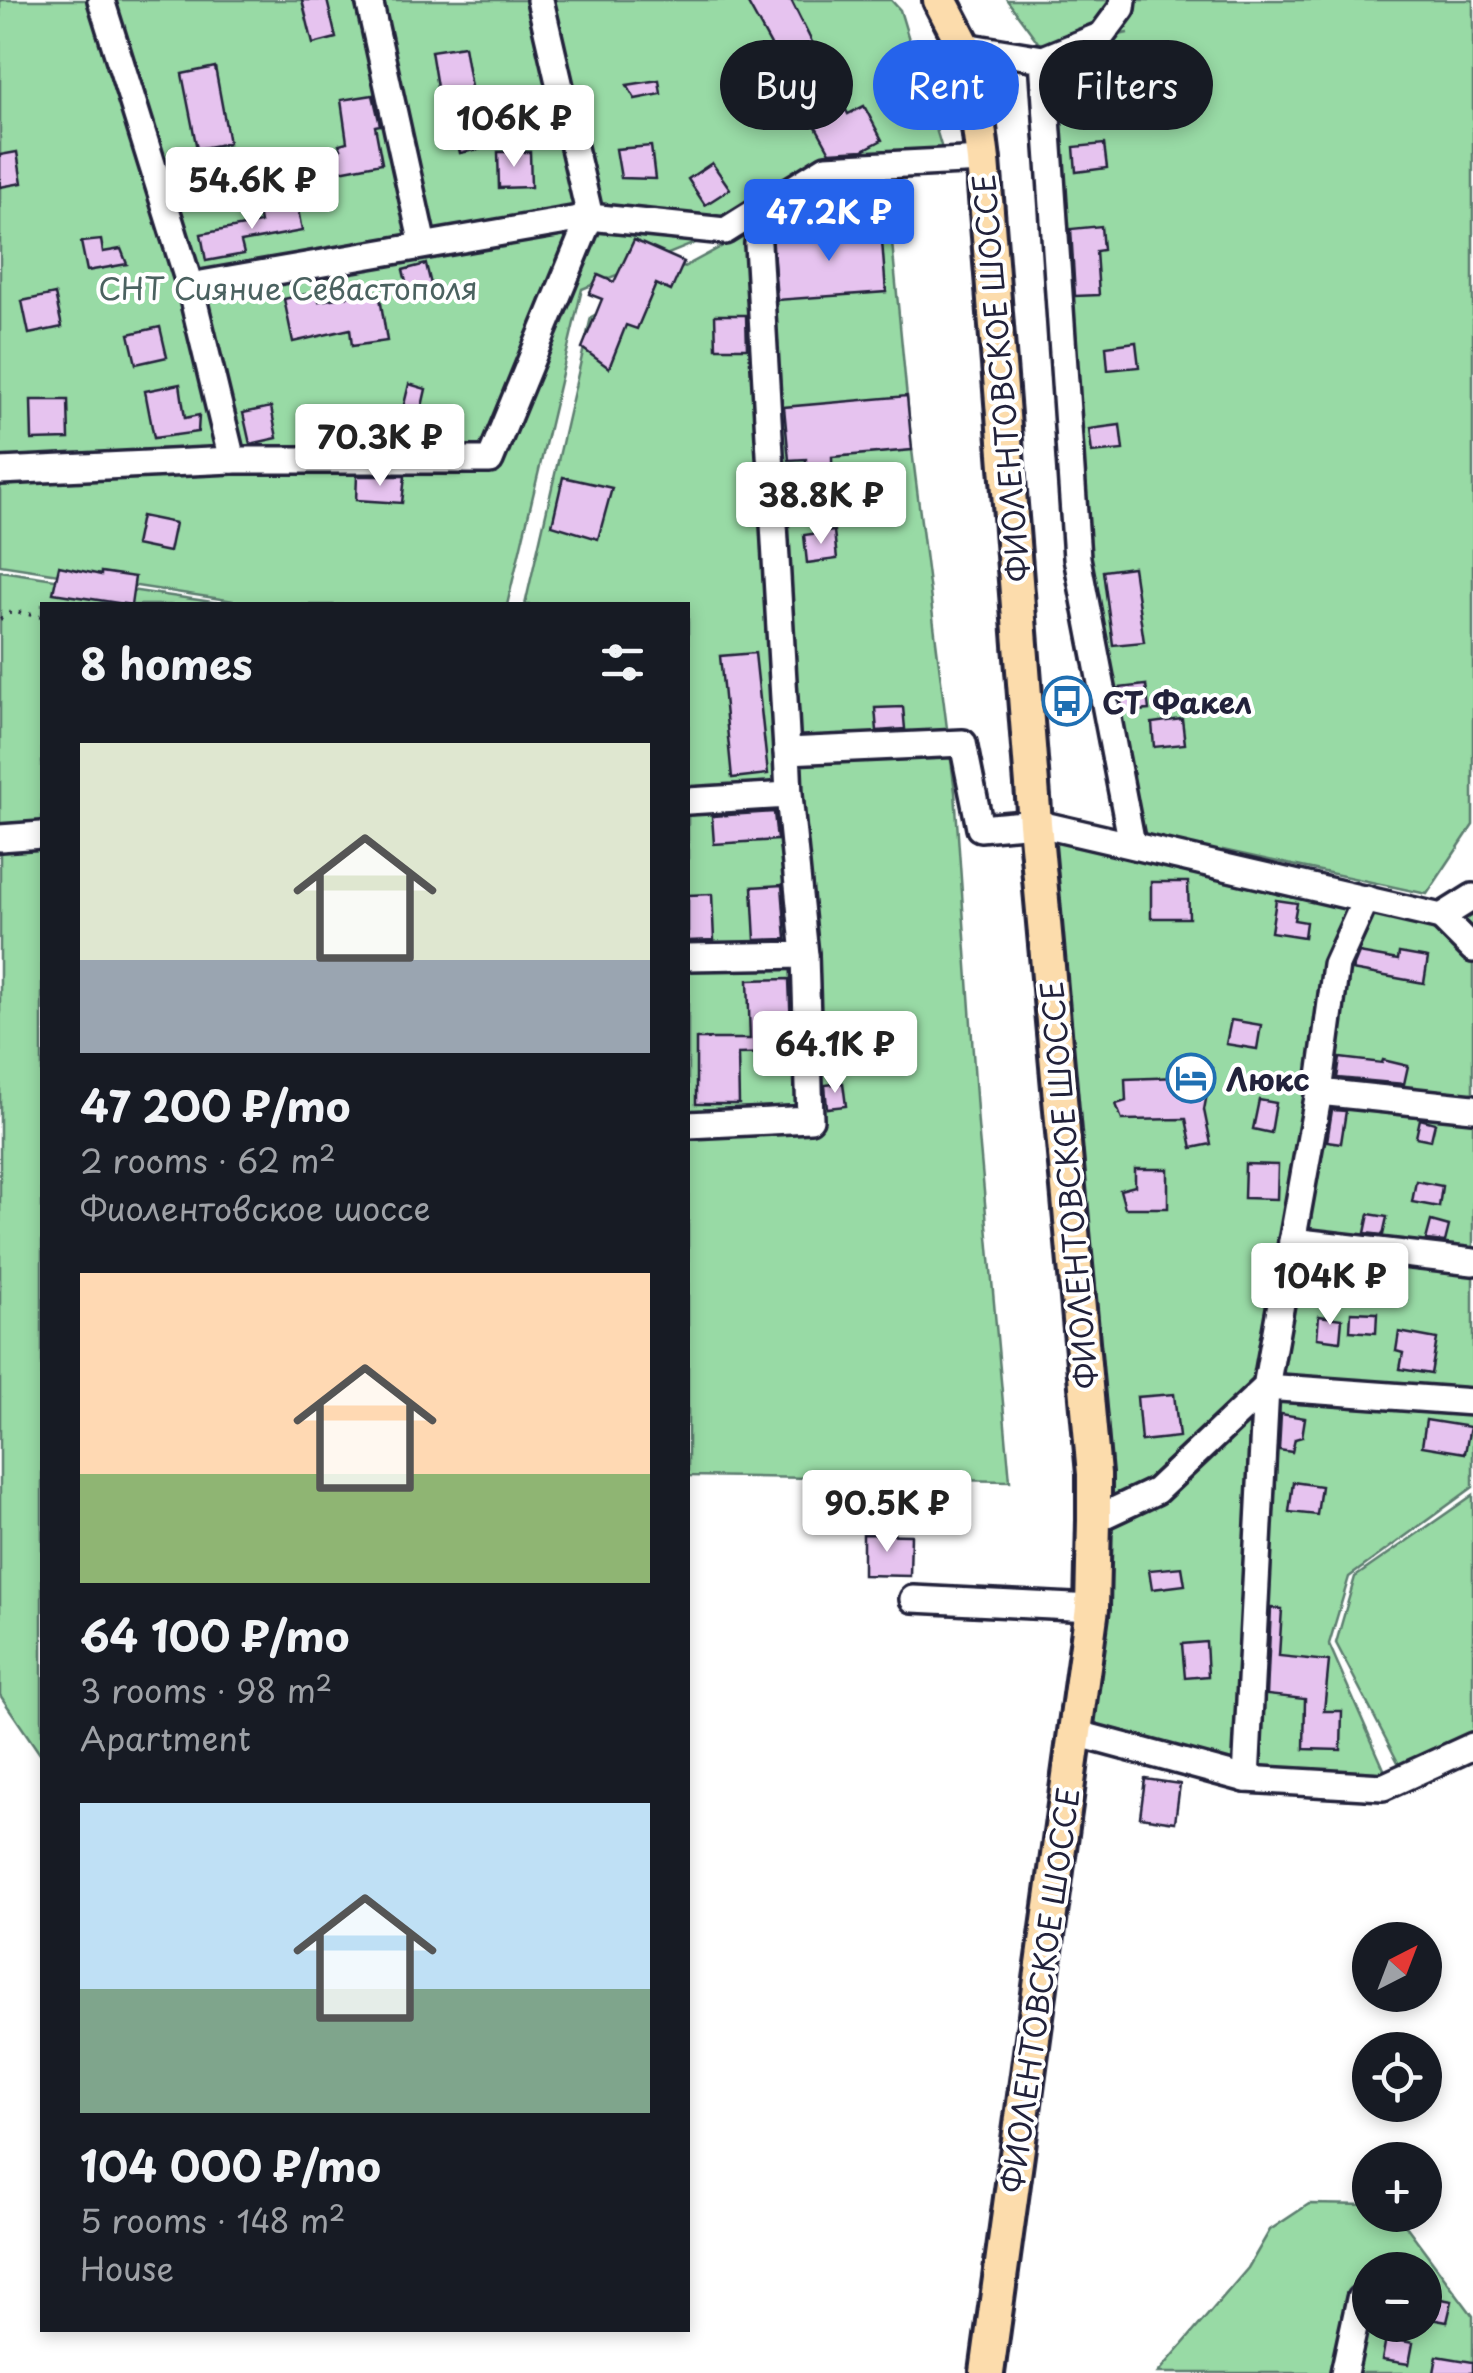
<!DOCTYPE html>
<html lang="en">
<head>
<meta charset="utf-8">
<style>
	:root { --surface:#171b24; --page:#242831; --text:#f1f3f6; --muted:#9ea1a6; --accent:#2563eb }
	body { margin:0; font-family:"Playpen Sans",sans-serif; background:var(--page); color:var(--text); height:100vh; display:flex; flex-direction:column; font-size:38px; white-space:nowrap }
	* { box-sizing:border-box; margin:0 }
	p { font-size:32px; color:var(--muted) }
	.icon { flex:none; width:55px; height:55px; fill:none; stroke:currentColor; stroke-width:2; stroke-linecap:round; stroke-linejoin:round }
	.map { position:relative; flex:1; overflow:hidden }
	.drawer { position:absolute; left:40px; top:602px; width:650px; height:1730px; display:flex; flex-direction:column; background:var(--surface); border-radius:0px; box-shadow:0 5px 15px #0003 }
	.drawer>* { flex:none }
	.guide { position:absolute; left:720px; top:40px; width:602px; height:90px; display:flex; gap:20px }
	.needle { width:65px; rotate:42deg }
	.controls { position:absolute; left:1352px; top:1922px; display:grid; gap:20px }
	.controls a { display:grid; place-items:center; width:90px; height:90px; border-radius:50%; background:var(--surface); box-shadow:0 5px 15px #0003; font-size:50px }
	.price { position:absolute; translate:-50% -85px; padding:0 22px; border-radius:10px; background:#fff; color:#222; font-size:32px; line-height:65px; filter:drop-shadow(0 2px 5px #0008) }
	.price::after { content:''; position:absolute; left:50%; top:60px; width:30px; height:22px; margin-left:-15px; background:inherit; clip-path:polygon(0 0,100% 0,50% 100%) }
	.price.on { background:var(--accent); color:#fff }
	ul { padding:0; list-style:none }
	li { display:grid; align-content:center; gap:20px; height:530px; padding:0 40px }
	li span { display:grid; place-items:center; height:310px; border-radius:0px; color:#555 }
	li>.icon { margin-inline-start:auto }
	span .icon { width:180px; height:180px; fill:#fffc; stroke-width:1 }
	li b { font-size:42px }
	h2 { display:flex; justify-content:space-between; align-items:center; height:120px; padding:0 40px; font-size:42px }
	.tag { padding:0 35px; border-radius:45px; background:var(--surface); box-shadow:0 5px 15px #0003; font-size:35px; line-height:90px }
	.tag.on { background:var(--accent); color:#fff }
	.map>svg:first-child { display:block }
	.green { fill:#98daa5; stroke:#5d7e70; stroke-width:2.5; fill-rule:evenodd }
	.building { fill:#e6c3ef; stroke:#22223b; stroke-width:2.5 }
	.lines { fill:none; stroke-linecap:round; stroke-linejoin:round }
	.minor-casing { stroke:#22223b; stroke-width:32 }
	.major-casing { stroke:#22223b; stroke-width:40 }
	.path { stroke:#22223b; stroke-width:4; stroke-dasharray:2.5 8; stroke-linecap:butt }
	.minor { stroke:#fff; stroke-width:25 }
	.major { stroke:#fcdcac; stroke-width:32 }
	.labels { text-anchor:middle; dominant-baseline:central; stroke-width:8; stroke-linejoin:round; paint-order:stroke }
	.park-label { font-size:30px; fill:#4b6260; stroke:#fff }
	.street-label { font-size:30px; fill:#22223b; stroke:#fff }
	.poi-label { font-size:30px; font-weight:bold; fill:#22223b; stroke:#fff; text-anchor:start }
</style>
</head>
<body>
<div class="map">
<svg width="1473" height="2373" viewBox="0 0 1473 2373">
	<rect width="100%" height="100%" fill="#fff"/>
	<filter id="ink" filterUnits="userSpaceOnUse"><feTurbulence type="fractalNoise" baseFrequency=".01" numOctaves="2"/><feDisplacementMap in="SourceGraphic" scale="20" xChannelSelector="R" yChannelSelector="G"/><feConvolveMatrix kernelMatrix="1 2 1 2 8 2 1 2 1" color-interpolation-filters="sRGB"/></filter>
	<g filter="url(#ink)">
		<!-- green -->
		<g class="green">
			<polygon points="0,0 891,0 900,10 942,149 826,168 725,231 582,289 507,605 260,605 0,565"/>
			<polygon points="1007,0 1473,0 1473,825 1427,894 1223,850 1221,859 1438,923 1473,904 1473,1487 1349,1577 1329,1644 1387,1776 1237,1770 1083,1726 1102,1610 1046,834 1118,855 1082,558 1047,51 1128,33 1040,45"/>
			<polygon points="886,180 912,450 955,792 978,1125 1010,1481 688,1476 688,605 525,605 591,317 836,185"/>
			<polygon points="0,571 233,605 42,605 42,1757 0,1695"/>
			<polygon points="1473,1495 1473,1740 1402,1770 1336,1643 1355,1577"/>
			<path d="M1309,2204L1370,2205V2215H1398L1473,2316V2373H1158L1248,2268L1270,2230ZM1370,2270H1425V2325H1370Z"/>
		</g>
		<!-- building -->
		<g class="building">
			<polygon points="302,0 327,0 336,38 313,44"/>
			<polygon points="746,0 791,0 848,114 864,106 882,140 863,150 830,152"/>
			<polygon points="464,46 475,111 486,108 494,146 460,153 447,98 439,99 431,51"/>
			<polygon points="1092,57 1094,74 1063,77 1062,69"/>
			<polygon points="215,67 229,143 197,149 182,74"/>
			<polygon points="659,80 661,94 635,99 627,85"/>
			<polygon points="373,95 380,125 375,126 382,163 334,172 330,151 341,149 339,144 347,142 341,100"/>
			<polygon points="1104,144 1107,168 1076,172 1074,147"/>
			<polygon points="651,146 655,179 621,178 616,149"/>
			<polygon points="17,152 22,183 0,187 0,155"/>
			<polygon points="498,152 530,152 531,187 499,188"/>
			<polygon points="712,163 730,189 705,205 688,179"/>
			<polygon points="255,167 260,193 203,204 198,179"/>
			<polygon points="297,204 302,231 241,242 244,254 206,261 201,234 260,223 258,211"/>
			<polygon points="1101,226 1103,250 1096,251 1099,295 1075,296 1071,229"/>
			<polygon points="881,228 886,292 777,300 772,236"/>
			<polygon points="101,240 103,252 121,249 127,264 87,271 81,242"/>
			<polygon points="634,240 684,262 671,291 656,284 637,329 626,325 609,368 582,348 602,299 589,294 598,275 614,282"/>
			<polygon points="426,264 434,297 411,302 403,270"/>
			<polygon points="379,291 387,341 352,346 350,329 293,342 284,299 317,292 319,301"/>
			<polygon points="55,294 62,327 29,334 22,301"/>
			<polygon points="715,315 746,315 747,348 716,348"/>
			<polygon points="160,327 167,357 136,364 129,334"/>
			<polygon points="1136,342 1139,367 1108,370 1106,346"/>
			<polygon points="180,384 185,418 199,415 198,432 154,438 145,391"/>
			<polygon points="409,384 426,389 416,433 398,429"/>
			<polygon points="907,396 912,450 832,457 833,503 806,503 806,459 789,460 784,407"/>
			<polygon points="31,400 68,400 69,439 32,440"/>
			<polygon points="271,407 277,438 250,444 243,413"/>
			<polygon points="1120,425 1123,450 1092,453 1089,429"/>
			<polygon points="357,476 405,476 402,503 356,500"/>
			<polygon points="563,477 612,488 598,539 552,525"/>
			<polygon points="141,516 175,523 169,552 135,545"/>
			<polygon points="834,531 837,559 807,563 804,535"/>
			<polygon points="59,566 101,575 101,572 135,577 131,605 53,593"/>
			<polygon points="1133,567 1144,642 1113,645 1103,571"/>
			<polygon points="755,653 768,774 732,778 720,656"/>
			<polygon points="1146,685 1149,710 1123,712 1119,688"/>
			<polygon points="903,707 905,729 877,731 875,708"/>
			<polygon points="1182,719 1185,744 1154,747 1152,723"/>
			<polygon points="774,812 777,840 714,844 712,816"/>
			<polygon points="1151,882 1188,882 1189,918 1151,918"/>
			<polygon points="782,885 786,939 755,940 752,887"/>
			<polygon points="712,894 714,940 688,941 688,895"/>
			<polygon points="1276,900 1297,903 1294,920 1306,922 1304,937 1271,932"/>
			<polygon points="1359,953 1398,960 1399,953 1428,958 1424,983 1352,970"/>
			<polygon points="789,979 792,1053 738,1054 739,1104 696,1104 696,1039 750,1039 748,980"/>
			<polygon points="1231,1020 1261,1025 1257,1049 1226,1044"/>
			<polygon points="1340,1058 1382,1063 1383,1060 1408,1066 1404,1084 1337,1078"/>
			<polygon points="1183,1062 1212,1068 1204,1110 1211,1144 1192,1148 1186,1119 1122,1120 1116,1104 1126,1101 1125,1079 1180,1077"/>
			<polygon points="843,1083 846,1106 827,1108 825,1085"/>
			<polygon points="1259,1100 1276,1103 1271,1133 1253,1129"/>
			<polygon points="1332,1110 1346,1111 1341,1143 1327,1141"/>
			<polygon points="1420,1119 1435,1123 1431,1140 1416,1137"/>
			<polygon points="1245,1164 1278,1165 1277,1199 1244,1198"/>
			<polygon points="1135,1169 1168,1169 1168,1208 1125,1208 1120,1190 1135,1186"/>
			<polygon points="1416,1181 1442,1186 1439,1207 1412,1202"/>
			<polygon points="1369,1214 1387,1217 1383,1235 1365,1233"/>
			<polygon points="1431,1221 1449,1226 1445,1242 1426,1240"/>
			<polygon points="1309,1259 1364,1266 1360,1282 1327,1275 1326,1283 1306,1280"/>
			<polygon points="1351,1312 1377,1313 1376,1333 1350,1331"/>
			<polygon points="1319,1316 1342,1319 1340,1341 1317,1338"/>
			<polygon points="1399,1332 1437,1339 1431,1374 1400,1369 1403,1353 1396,1351"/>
			<polygon points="1174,1394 1179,1437 1141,1441 1137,1397"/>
			<polygon points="1281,1414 1305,1418 1302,1437 1295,1439 1292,1452 1279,1450"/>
			<polygon points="1426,1420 1470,1427 1465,1453 1422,1446"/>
			<polygon points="1293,1482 1321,1486 1317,1515 1289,1512"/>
			<polygon points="863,1534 911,1535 910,1576 863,1575"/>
			<polygon points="1182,1567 1185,1585 1152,1589 1149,1570"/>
			<polygon points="1271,1608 1282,1609 1279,1656 1329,1661 1324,1711 1342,1711 1341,1750 1304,1749 1305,1699 1267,1695"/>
			<polygon points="1206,1642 1208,1676 1185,1678 1182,1644"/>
			<polygon points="1145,1779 1180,1784 1175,1822 1140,1817"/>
			<polygon points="1425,2296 1452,2301 1447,2322 1425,2318"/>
			<polygon points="1386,2338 1413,2343 1409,2364 1382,2360"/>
			<polygon points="1437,2356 1473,2362 1473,2373 1434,2373"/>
		</g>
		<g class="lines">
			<!-- minor casing -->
			<g class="minor-casing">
				<g id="minor">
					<polyline points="101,0 190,286"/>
					<polyline points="369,0 423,245"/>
					<polyline points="540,0 590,217 490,460 232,460 190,286 590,217 725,231 826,168 983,160"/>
					<polyline points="964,46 1043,59 1102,35 1122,8 1123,0"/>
					<polyline points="1043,59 1077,558 1132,844"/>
					<polyline points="758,244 787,751"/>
					<polyline points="0,471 232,460"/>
					<polyline points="688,801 789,795 787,751 963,743 980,828 1035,823 1441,917 1473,897"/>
					<polyline points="0,838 42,835"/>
					<polyline points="1441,917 1473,949"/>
					<polyline points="688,957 805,955 789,795"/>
					<polyline points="1319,1092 1473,1108"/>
					<polyline points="688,1125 810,1119 805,955"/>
					<polyline points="1292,1241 1473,1262"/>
					<polyline points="1094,1520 1156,1491 1266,1387 1319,1092 1336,965 1366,899"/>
					<polyline points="913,1599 1092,1608"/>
					<polyline points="1075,1733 1246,1779 1383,1787 1473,1746"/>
					<polyline points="1246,1779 1266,1387 1473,1402"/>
					<polyline points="1344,2373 1360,2299"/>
				</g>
			</g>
			<!-- major casing -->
			<g class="major-casing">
				<polyline id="major" points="940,0 964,46 974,87 983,160 1035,823 1094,1474 1094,1520 1092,1608 987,2373"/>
			</g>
			<!-- path -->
			<polyline class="path" points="0,619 13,611 42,617"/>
			<!-- minor -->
			<use href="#minor" class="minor"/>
			<!-- major -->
			<use href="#major" class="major"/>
		</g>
	</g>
	<!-- icons -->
	<defs>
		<g id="bus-ring" transform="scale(2.5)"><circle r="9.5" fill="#fff" stroke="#1f6fb2" stroke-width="1.5"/><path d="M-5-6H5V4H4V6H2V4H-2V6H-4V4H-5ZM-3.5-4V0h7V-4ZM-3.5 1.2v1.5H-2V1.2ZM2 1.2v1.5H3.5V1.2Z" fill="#1f6fb2"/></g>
		<g id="hotel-ring" transform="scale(2.5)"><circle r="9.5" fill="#fff" stroke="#1f6fb2" stroke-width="1.5"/><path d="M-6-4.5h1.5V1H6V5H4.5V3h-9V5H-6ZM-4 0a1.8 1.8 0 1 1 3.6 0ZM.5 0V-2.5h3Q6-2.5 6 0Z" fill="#1f6fb2"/></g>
	</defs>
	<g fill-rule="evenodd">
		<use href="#bus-ring" x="1067" y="701"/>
		<use href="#hotel-ring" x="1191" y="1078"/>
	</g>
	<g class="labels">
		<!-- park labels -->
		<g class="park-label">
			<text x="288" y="287">СНТ Сияние Севастополя</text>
		</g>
		<!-- street labels -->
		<g class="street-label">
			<text transform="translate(1000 378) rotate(-95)">ФИОЛЕНТОВСКОЕ ШОССЕ</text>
			<text transform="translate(1068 1185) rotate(-95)">ФИОЛЕНТОВСКОЕ ШОССЕ</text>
			<text transform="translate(1039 1990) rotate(-82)">ФИОЛЕНТОВСКОЕ ШОССЕ</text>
		</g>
		<!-- poi labels -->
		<g class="poi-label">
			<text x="1102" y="701">СТ Факел</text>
			<text x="1226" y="1078">Люкс</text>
		</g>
	</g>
</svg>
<div class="controls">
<a><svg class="needle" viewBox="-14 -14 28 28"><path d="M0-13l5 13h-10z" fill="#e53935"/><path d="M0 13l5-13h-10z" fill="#9ea1a6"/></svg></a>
<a><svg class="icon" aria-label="locate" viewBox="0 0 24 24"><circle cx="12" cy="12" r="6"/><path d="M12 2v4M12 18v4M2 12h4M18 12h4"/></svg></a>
<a>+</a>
<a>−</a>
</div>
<b class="price" style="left:514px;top:170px">106K ₽</b>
<b class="price" style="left:252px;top:232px">54.6K ₽</b>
<b class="price on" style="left:829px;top:264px">47.2K ₽</b>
<b class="price" style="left:380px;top:489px">70.3K ₽</b>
<b class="price" style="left:821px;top:547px">38.8K ₽</b>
<b class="price" style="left:835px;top:1096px">64.1K ₽</b>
<b class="price" style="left:1330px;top:1328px">104K ₽</b>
<b class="price" style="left:887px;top:1555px">90.5K ₽</b>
<div class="guide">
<a class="tag">Buy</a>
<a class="tag on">Rent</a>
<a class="tag">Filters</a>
</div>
<section class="drawer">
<h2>8 homes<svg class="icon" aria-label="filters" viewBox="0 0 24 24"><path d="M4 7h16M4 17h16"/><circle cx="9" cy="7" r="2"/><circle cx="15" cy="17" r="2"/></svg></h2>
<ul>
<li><span style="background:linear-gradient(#dfe7d0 70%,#9aa5b1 0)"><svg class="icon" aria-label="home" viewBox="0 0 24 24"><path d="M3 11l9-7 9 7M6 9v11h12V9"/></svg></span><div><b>47 200 ₽/mo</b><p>2 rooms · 62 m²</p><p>Фиолентовское шоссе</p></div></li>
<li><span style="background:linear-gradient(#ffd9b3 65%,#8fb573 0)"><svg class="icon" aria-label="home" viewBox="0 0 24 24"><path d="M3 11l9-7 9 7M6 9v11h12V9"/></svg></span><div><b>64 100 ₽/mo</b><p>3 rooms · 98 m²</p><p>Apartment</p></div></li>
<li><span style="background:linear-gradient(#bfe0f5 60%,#7fa58c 0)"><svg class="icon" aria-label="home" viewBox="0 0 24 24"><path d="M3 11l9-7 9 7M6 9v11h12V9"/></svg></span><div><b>104 000 ₽/mo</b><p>5 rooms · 148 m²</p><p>House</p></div></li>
</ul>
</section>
</div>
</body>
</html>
